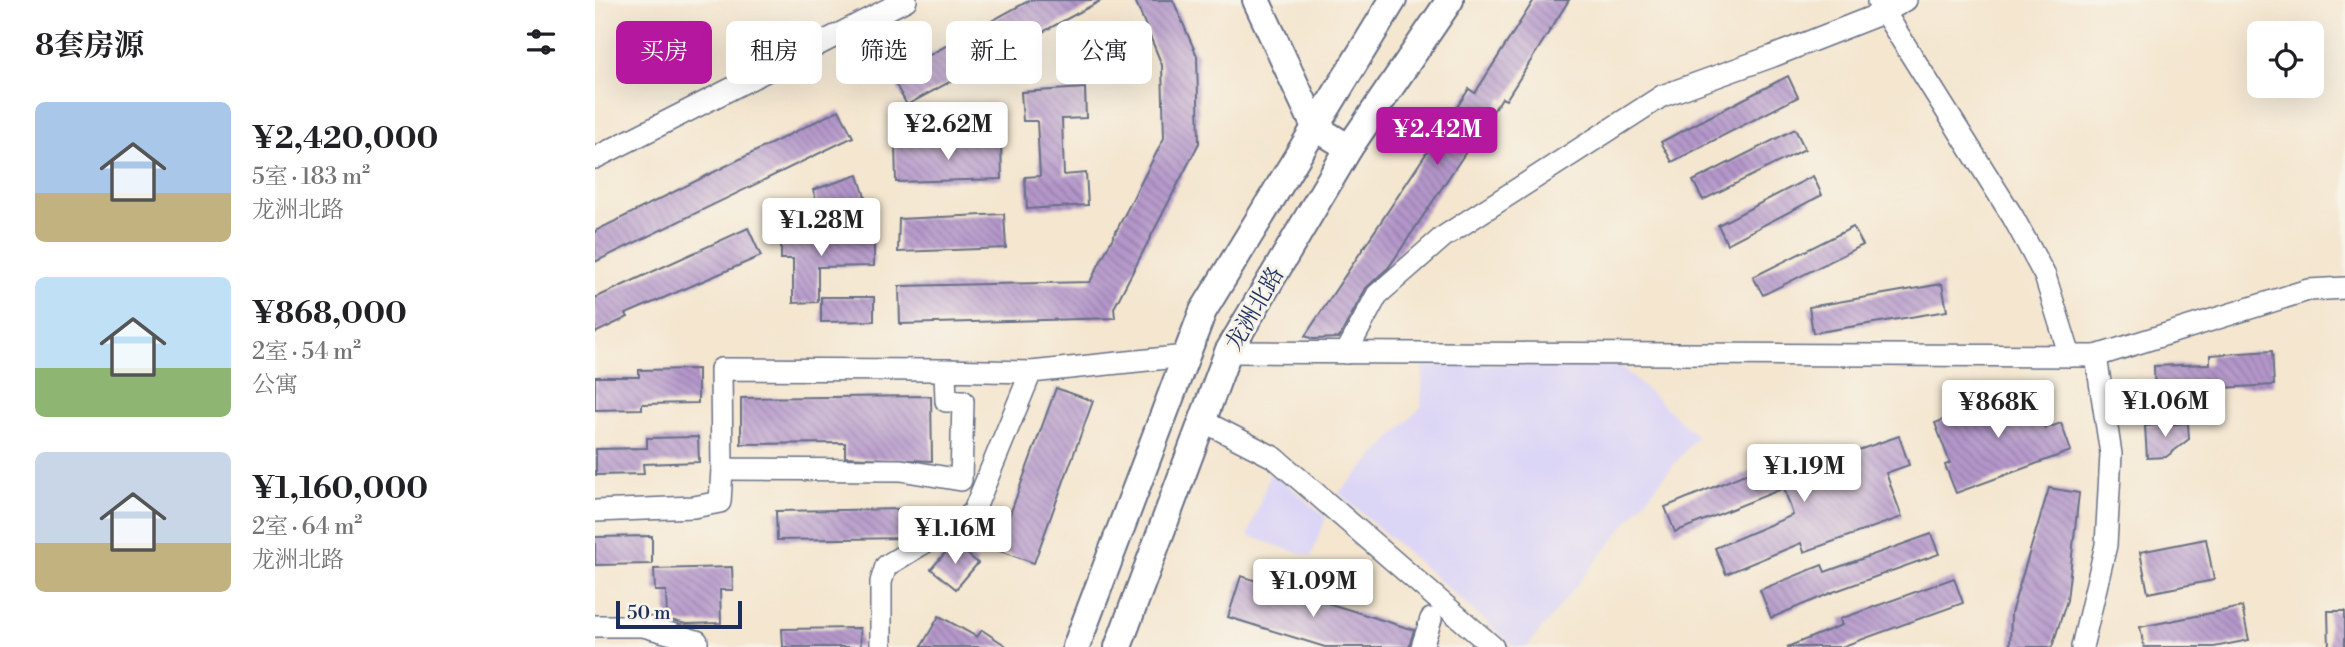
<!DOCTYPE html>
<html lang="zh">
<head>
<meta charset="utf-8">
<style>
	:root { --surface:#fff; --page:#f6f6f6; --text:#202124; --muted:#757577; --accent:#b5179e }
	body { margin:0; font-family:"Libre Bodoni","Noto Serif SC",serif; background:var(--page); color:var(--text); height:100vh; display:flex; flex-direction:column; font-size:26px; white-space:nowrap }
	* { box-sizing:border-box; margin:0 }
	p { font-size:23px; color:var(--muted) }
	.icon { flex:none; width:38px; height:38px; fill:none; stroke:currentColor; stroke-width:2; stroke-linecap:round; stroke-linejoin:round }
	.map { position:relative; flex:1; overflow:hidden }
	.side { display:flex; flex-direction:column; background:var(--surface); width:595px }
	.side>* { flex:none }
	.hud { position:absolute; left:21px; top:21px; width:665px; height:63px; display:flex; gap:14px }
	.buttons { position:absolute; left:1652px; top:21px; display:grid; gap:14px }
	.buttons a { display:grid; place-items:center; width:77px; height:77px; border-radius:10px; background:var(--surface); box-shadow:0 7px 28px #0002; font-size:35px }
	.scale { position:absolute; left:21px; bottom:18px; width:126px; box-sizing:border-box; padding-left:7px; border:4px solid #1b2f5e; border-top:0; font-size:19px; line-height:24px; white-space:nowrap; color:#1b2f5e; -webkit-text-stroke:5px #f7f3e8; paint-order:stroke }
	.price { position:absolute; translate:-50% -60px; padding:0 16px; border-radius:7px; background:#fff; color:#222; font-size:23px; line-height:46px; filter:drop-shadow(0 2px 4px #0008) }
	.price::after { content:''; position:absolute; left:50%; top:42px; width:21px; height:16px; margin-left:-10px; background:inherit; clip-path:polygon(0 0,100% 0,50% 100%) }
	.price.on { background:var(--accent); color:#fff }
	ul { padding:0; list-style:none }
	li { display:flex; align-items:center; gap:21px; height:175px; padding:0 35px }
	li span { display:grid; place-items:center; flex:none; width:196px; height:140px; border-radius:10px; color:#555 }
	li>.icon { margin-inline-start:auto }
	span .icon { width:84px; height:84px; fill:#fffc; stroke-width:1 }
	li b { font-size:30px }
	h2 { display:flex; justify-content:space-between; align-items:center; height:84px; padding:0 35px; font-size:30px }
	.tag { padding:0 24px; border-radius:10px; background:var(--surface); box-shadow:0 7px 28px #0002; font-size:24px; line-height:63px }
	.tag.on { background:var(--accent); color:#fff }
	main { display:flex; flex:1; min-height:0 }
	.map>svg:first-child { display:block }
	.built { fill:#dcd6f6 }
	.building { fill:url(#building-back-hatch) }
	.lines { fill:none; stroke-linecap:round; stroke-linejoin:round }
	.minor-casing { stroke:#676f86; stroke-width:24 }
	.major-casing { stroke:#676f86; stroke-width:30 }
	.minor { stroke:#fff; stroke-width:21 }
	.major { stroke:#fff; stroke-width:26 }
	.labels { text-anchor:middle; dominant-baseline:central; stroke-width:6; stroke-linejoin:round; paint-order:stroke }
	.street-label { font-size:23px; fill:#1b2f5e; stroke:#f7f3e8 }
</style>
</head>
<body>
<main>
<section class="side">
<h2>8套房源<svg class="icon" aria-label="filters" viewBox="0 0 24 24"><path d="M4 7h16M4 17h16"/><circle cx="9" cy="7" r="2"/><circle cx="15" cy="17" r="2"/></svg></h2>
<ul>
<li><span style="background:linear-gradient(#a9c7e8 65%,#c2b280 0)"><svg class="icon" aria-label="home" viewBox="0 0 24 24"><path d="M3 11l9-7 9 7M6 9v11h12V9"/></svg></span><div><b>¥2,420,000</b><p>5室 · 183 m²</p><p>龙洲北路</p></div></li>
<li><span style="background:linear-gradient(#bfe0f5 65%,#8fb573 0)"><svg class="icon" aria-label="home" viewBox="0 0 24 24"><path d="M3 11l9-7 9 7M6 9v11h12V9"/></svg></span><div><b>¥868,000</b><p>2室 · 54 m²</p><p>公寓</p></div></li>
<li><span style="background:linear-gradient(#c9d6e8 65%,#c2b280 0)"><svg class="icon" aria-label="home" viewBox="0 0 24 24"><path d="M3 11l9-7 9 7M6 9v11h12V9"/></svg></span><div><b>¥1,160,000</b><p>2室 · 64 m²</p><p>龙洲北路</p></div></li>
</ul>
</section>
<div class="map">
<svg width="1750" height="647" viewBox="0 0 1750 647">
	<defs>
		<pattern id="building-back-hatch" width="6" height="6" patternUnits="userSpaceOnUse" patternTransform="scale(1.75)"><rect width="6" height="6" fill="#b497ca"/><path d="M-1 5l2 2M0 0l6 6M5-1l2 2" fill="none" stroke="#927ca7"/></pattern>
	</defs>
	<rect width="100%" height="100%" fill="#f7f3e8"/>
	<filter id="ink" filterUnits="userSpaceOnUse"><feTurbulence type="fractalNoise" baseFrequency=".0143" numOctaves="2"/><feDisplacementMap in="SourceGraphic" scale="14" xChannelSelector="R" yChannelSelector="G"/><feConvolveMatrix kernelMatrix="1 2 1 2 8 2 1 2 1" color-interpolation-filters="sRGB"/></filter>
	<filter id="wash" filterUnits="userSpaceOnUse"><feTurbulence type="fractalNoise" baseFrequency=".00686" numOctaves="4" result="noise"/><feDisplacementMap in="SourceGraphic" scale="28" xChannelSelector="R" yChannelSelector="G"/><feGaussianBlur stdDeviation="1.57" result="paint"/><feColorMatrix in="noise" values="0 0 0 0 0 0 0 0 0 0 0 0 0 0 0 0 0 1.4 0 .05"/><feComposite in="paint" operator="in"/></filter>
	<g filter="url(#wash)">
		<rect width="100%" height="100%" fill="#f4e6cf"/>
		<!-- built -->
		<g class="built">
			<polygon points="1022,363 1102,436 932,647 920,647 744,493 826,407 828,365"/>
			<polygon points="676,471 731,517 716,557 653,536"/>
		</g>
		<g id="blocks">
			<!-- building -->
			<g class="building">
				<polygon points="435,0 507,0 312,105 296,76"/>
				<polygon points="540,0 578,0 602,56 604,143 519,308 520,318 305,324 304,286 495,282 569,138 567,65"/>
				<polygon points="939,0 974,0 911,100 907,98 794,267 771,288 744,338 718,339 710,336 874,89 880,93"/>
				<polygon points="1193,76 1203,97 1077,162 1066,142"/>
				<polygon points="490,88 491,118 467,119 469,175 491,173 493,205 432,209 430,177 445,176 442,121 428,121 426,92"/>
				<polygon points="244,110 258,137 0,262 0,231"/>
				<polygon points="1200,129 1210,149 1108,200 1098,181"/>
				<polygon points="406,142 407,179 301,182 300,145"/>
				<polygon points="263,175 272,203 227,218 218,190"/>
				<polygon points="1218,176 1227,195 1132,244 1123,225"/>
				<polygon points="409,214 411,248 303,252 304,219"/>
				<polygon points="1258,227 1268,245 1168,295 1158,277"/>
				<polygon points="153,228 166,256 31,314 33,317 0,333 0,298"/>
				<polygon points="230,230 230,239 279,239 279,266 223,267 223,302 198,303 198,259 186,259 186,231"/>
				<polygon points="1347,284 1352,311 1218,333 1214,307"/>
				<polygon points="226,297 279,297 279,321 226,322"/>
				<polygon points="1677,351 1679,385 1608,389 1609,398 1560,399 1559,366 1615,364 1615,355"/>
				<polygon points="103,369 103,403 47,404 47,409 0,410 0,377 44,377 44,370"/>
				<polygon points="1434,387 1450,429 1466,423 1476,451 1361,493 1350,465 1355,463 1340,423"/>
				<polygon points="461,388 498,401 439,563 402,550"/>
				<polygon points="336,396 337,461 250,457 250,443 146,444 146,398"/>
				<polygon points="1593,423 1594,439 1571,457 1552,458 1550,426"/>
				<polygon points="1304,436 1314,465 1291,473 1307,517 1209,552 1206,543 1131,574 1120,548 1198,515 1189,488 1080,532 1070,507 1162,469 1168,483"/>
				<polygon points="103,437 104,462 48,464 49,474 1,475 1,449 52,448 52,438"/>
				<polygon points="1454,488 1484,493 1472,600 1457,647 1415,647 1416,613"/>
				<polygon points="311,509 311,538 182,540 181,511"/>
				<polygon points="1336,534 1344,554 1238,592 1176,618 1165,590 1227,565 1230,572"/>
				<polygon points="57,536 57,564 0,565 0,537"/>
				<polygon points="1611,539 1619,580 1553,593 1545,552"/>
				<polygon points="359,543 383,563 361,589 336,569"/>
				<polygon points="137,567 138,590 125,590 126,623 91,624 72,619 71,591 60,591 59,569"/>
				<polygon points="646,576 819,630 814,647 730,647 633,617"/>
				<polygon points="1359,578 1368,603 1246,647 1192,647 1247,625 1245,619"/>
				<polygon points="1647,607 1654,640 1619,647 1549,647 1545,627"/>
				<polygon points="1733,611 1750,611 1750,647 1734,647"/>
				<polygon points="344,616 382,637 387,630 413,647 326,647"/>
				<polygon points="265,628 266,647 188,647 187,629"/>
			</g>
		</g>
	</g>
	<g filter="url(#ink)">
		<use href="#blocks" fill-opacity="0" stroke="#676f86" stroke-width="2"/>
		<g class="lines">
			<!-- minor casing -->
			<g class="minor-casing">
				<g id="minor">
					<polyline points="1283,2 1418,217 1450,276 1475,356"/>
					<polyline points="0,158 311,0"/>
					<polyline points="633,352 1501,356 1713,290 1750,288"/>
					<polyline points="751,353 782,295 848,237 1067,96 1178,56 1290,12 1311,0"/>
					<polyline points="350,370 126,369 127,469 306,470 366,480 368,401 351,401 350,370 436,372"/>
					<polyline points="608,421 680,458 898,647"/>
					<polyline points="0,511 99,507 125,502 127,469"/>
					<polyline points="0,626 48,626 102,641 102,647"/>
					<polyline points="286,647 286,582 291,566 378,513 436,372 591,356"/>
					<polyline points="827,647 836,619"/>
					<polyline points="1487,647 1511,545 1516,454 1501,356"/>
				</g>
			</g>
			<!-- major casing -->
			<g class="major-casing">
				<g id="major">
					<polyline points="661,0 720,127 754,148"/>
					<polyline points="481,647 608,311 798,0"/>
					<polyline points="523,647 633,352 754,148 855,0"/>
				</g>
			</g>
			<!-- minor -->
			<use href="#minor" class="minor"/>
			<!-- major -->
			<use href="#major" class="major"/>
		</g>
	</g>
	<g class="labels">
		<!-- street labels -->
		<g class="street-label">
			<text transform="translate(660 309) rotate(-60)">龙洲北路</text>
		</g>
	</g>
</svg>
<div class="buttons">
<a><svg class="icon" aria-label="locate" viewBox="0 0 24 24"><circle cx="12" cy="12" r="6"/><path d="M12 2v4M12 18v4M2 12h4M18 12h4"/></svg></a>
</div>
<div class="scale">50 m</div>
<b class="price" style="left:353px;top:162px">¥2.62M</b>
<b class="price on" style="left:842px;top:167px">¥2.42M</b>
<b class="price" style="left:226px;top:258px">¥1.28M</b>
<b class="price" style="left:1570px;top:439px">¥1.06M</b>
<b class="price" style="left:1403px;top:440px">¥868K</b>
<b class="price" style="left:1209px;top:504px">¥1.19M</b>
<b class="price" style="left:360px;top:566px">¥1.16M</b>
<b class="price" style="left:718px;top:619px">¥1.09M</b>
<div class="hud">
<a class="tag on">买房</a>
<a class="tag">租房</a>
<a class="tag">筛选</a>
<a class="tag">新上</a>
<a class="tag">公寓</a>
</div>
</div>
</main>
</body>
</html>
